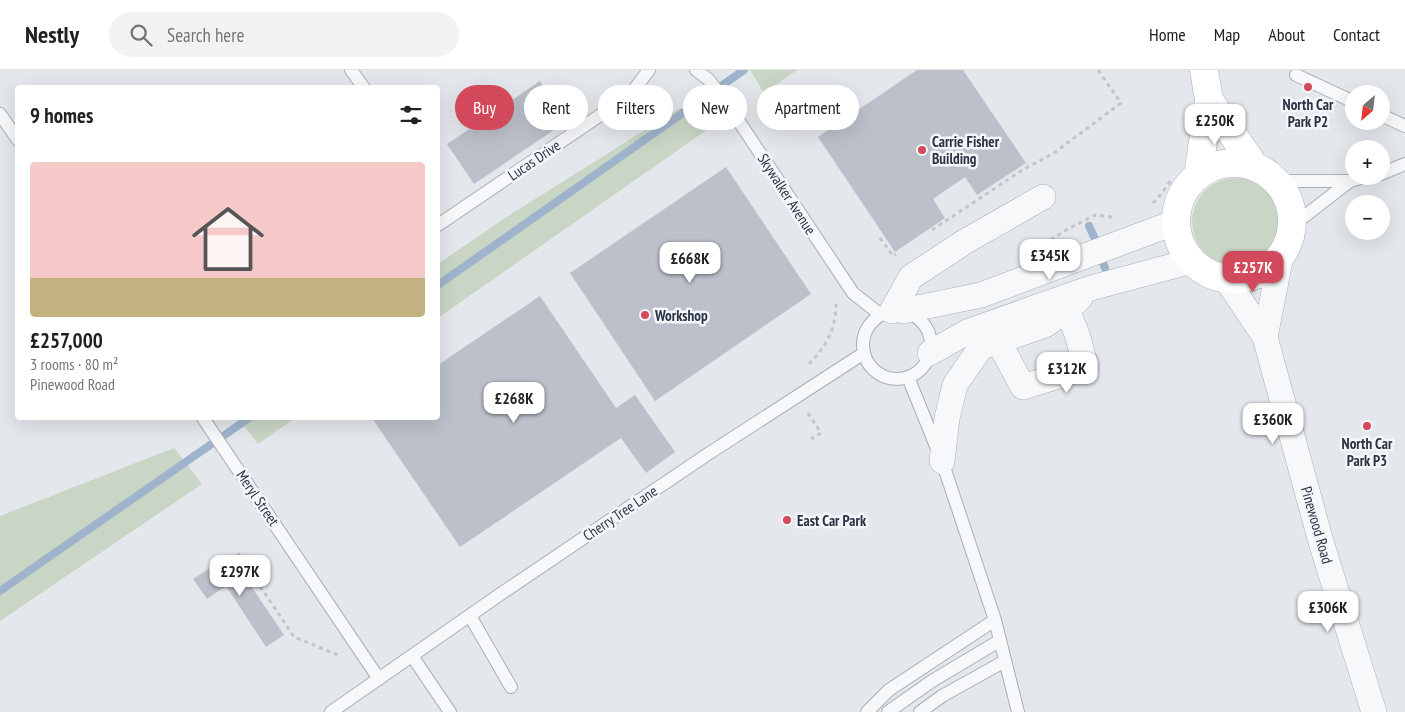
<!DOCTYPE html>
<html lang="en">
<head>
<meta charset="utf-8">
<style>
	:root { --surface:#fff; --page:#f2f2f2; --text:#202124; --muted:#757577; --line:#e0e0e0; --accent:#d1495b }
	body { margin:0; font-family:"PT Sans Narrow",sans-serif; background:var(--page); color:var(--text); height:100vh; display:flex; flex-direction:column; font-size:19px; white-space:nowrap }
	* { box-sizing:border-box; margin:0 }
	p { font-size:16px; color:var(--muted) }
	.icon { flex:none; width:28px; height:28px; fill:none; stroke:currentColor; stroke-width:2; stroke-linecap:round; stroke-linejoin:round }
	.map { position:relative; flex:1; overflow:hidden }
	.details { position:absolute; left:15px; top:15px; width:425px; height:335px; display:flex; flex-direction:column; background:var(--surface); border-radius:5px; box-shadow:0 5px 20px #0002 }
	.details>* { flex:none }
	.banner { position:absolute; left:455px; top:15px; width:475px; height:45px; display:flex; gap:10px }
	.needle { width:32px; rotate:208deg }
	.tools { position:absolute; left:1345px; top:15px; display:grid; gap:10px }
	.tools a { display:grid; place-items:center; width:45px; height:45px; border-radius:50%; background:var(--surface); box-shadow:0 5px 20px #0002; font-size:25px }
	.price { position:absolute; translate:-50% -42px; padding:0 11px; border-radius:10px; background:#fff; color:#222; font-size:16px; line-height:32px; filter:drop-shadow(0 1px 2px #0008) }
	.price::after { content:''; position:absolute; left:50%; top:30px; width:15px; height:11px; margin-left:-8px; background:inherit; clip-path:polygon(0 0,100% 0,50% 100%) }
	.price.current { background:var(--accent); color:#fff }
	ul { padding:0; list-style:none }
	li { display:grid; align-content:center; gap:10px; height:265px; padding:0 15px }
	li span { display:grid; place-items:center; height:155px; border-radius:5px; color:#555 }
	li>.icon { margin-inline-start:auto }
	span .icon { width:90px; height:90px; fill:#fffc; stroke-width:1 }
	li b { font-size:21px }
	h2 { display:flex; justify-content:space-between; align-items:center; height:60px; padding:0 15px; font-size:21px }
	.tag { padding:0 18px; border-radius:22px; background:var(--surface); box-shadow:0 5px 20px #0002; font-size:18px; line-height:45px }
	.tag.current { background:var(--accent); color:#fff }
	header { display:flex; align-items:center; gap:30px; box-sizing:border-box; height:70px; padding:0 25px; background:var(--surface); border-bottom:1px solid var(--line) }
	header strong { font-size:24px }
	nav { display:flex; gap:28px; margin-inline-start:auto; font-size:18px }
	.search { width:350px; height:45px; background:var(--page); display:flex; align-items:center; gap:12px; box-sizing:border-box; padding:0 18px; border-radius:28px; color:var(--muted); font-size:19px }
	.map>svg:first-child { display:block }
	.green { fill:#c9d6c5 }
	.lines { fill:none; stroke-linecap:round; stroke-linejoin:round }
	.stream { stroke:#9fb4cc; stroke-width:8 }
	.building { fill:#bbc0ca }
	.lane-casing { stroke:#a9aeb7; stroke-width:14 }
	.street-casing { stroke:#a9aeb7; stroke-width:26 }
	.secondary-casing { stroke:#a9aeb7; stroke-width:29 }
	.path { stroke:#c2c5cb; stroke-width:3; stroke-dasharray:4 4; stroke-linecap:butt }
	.lane { stroke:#f7f8fa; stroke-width:12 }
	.street { stroke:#f7f8fa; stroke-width:25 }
	.secondary { stroke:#fff; stroke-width:28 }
	.poi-dot { fill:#d1495b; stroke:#f4f6f9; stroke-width:2 }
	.labels { text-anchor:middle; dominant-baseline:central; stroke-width:5; stroke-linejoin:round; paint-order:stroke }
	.poi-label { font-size:15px; font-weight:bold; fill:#2b3445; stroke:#f4f6f9; text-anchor:start }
	.street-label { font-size:15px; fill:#2b3445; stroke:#f4f6f9 }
</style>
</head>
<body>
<header>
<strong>Nestly</strong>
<div class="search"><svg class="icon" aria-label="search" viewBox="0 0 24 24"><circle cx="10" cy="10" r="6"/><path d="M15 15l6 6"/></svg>Search here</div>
<nav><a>Home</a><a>Map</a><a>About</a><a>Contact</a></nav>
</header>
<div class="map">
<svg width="1405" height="642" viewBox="0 0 1405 642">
	<rect width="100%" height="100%" fill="#e4e7ec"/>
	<!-- green -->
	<g class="green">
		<polygon points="750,0 797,0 764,23"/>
		<polygon points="680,38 708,59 438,248 438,194 505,148"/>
		<circle cx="1236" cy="152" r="44"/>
		<polygon points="238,348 295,348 258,374"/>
		<polygon points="174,378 202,414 0,551 0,446"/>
	</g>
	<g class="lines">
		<!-- stream -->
		<g class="stream">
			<polyline points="1089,156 1095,169"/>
			<polyline points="1103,193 1105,198"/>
			<polyline points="438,215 744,0"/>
			<polyline points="0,521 249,348"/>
		</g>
	</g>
	<!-- building -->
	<g class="building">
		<polygon points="917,0 963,0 1026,93 977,125 965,107 933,129 945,148 895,182 818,67"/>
		<polygon points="540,11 553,31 569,21 582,41 474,114 447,74"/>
		<polygon points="726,97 811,224 655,331 570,203"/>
		<polygon points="540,226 616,338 635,325 675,382 646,403 621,368 460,477 372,348 438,348 438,295"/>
		<polygon points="230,485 284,565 266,577 226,516 207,529 193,509"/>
	</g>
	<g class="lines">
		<!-- lane casing -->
		<g class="lane-casing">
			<g id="lane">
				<polyline points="351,0 364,18"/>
				<polyline points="696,0 708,9 726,32 853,223 881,245"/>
				<polyline points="1296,5 1354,32"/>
				<polyline points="0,44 18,70"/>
				<polyline points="1381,45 1405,56"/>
				<polyline points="1381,104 1405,94"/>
				<polyline points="1275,111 1350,111"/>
				<polyline points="438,155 630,25 649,0"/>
				<polyline points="1292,156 1350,111 1368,106"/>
				<circle cx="897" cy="275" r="34"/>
				<polyline points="908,307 942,391 995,550 1018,642"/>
				<polyline points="203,348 379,609"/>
				<polyline points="470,546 511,617"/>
				<polyline points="412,586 450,642"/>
				<polyline points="331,642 502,523 708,384 864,283"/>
				<polyline points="867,642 889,620 995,550"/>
				<polyline points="888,642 932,611 999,571"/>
				<polyline points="920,642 942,626 1005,591"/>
			</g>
		</g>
		<!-- street casing -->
		<g class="street-casing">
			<g id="street">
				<polyline points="1226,209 1265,267 1321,472 1374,642"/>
				<polyline points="892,241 911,207 966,171 1043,127"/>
				<polyline points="903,241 981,225 1176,152"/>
				<polyline points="1265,267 1281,186"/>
				<polyline points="998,271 1023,317 1086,297 1077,264 1067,240"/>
				<polyline points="930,283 967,262 1091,218 1192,191"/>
				<polyline points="942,391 947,348 955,315 981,277 1045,255 1067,240 1080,228"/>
			</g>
		</g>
		<!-- secondary casing -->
		<g class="secondary-casing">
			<g id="secondary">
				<polyline points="1209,30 1255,97"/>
				<circle cx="1234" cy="151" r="58"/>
				<polyline points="1198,106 1209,30 1204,0"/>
			</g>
		</g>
		<!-- path -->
		<g class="path">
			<polyline points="1153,133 1158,128 1172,109"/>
			<polyline points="932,160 1024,99 1054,83 1121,33 1098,0"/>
			<polyline points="880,168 893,186 896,184"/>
			<polyline points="1051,170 1064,161 1095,145 1113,147"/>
			<path d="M809,294C827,275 836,259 836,233"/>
			<polyline points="808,343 821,363 811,369"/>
			<polyline points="238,483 294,567 338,585"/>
		</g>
		<!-- lane -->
		<use href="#lane" class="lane"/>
		<!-- street -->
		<use href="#street" class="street"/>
		<!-- secondary -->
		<use href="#secondary" class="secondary"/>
	</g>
	<!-- markers -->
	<g class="poi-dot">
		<circle cx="1308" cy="17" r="5"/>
		<circle cx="922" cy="80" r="5"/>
		<circle cx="645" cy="245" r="5"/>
		<circle cx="1367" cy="356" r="5"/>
		<circle cx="787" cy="450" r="5"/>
	</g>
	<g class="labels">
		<!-- poi labels -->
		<g class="poi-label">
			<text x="1308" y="34" text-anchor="middle">North Car<tspan x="1308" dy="17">Park P2</tspan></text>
			<text x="932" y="71">Carrie Fisher<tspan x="932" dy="17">Building</tspan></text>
			<text x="655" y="245">Workshop</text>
			<text x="1367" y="373" text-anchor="middle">North Car<tspan x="1367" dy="17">Park P3</tspan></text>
			<text x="797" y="450">East Car Park</text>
		</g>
		<!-- street labels -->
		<g class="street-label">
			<text transform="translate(534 90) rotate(-34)">Lucas Drive</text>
			<text transform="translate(787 124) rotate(57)">Skywalker Avenue</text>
			<text transform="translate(258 428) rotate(56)">Meryl Street</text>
			<text transform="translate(620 443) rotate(-34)">Cherry Tree Lane</text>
			<text transform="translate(1317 455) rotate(74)">Pinewood Road</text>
		</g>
	</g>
</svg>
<div class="tools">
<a><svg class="needle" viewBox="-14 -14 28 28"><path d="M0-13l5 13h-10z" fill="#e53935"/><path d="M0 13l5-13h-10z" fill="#757577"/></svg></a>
<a>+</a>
<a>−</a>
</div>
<b class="price" style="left:1215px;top:76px">£250K</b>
<b class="price" style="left:1050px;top:211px">£345K</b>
<b class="price" style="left:690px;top:214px">£668K</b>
<b class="price current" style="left:1253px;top:223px">£257K</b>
<b class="price" style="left:1067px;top:324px">£312K</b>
<b class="price" style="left:514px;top:354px">£268K</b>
<b class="price" style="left:1273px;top:375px">£360K</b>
<b class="price" style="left:240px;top:527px">£297K</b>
<b class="price" style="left:1328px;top:563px">£306K</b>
<div class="banner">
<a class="tag current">Buy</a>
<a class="tag">Rent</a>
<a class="tag">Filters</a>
<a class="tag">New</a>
<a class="tag">Apartment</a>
</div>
<section class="details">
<h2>9 homes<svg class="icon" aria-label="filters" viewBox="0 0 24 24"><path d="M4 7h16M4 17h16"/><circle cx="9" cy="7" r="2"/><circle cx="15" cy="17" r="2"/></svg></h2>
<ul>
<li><span style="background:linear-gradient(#f6c9c9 75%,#c2b280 0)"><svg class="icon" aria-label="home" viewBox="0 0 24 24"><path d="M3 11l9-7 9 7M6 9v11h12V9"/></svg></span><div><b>£257,000</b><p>3 rooms · 80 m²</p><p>Pinewood Road</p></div></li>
</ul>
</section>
</div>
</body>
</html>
